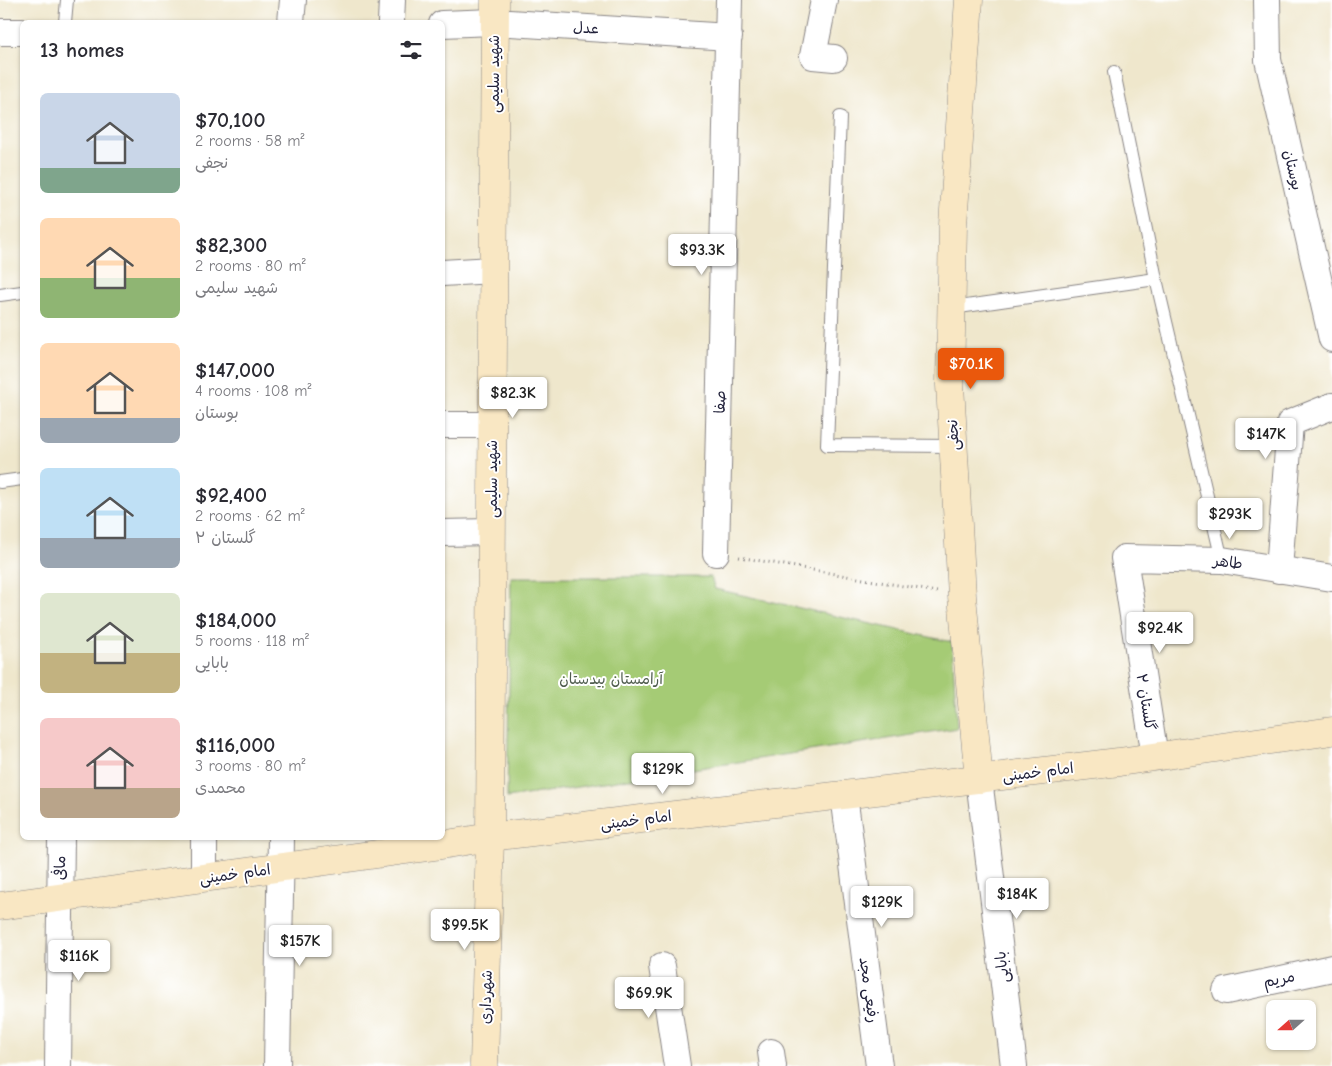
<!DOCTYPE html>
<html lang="en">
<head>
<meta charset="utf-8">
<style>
	:root { --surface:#fff; --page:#f7f7f7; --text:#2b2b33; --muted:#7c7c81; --accent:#ea580c }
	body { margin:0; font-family:"Comic Neue","Playpen Sans Arabic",sans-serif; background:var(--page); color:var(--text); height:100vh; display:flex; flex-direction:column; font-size:19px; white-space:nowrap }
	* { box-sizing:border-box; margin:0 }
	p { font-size:16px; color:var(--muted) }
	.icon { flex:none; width:28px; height:28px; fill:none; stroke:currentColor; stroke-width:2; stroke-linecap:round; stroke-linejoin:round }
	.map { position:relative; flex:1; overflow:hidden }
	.side { position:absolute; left:20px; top:20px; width:425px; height:820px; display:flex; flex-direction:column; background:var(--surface); border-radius:8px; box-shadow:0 1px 4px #0004 }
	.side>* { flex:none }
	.needle { width:32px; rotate:249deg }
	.fabs { position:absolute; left:1266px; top:1000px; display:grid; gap:10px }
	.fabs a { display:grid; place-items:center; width:50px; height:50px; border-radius:8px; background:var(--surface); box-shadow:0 1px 4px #0004; font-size:25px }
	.price { position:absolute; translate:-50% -42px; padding:0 11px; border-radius:5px; background:#fff; color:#222; font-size:16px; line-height:32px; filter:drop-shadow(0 1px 2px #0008) }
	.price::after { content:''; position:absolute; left:50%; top:30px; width:15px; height:11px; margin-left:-8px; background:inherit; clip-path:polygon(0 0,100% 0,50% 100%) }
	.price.selected { background:var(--accent); color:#fff }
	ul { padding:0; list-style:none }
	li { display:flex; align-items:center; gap:15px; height:125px; padding:0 20px }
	li span { display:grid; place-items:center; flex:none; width:140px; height:100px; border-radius:8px; color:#555 }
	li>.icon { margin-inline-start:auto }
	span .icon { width:60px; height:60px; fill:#fffc; stroke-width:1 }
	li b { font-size:21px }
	h2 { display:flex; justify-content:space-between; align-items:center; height:60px; padding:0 20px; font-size:21px }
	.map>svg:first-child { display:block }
	.green { fill:#a5cb75; stroke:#647658 }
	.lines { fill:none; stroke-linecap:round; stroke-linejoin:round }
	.lane-casing { stroke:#888484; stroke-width:14 }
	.street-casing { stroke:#888484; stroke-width:28 }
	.secondary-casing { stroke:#888484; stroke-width:29 }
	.path { stroke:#888484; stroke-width:3; stroke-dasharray:1 4; stroke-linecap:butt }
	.lane { stroke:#fff; stroke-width:12 }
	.street { stroke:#fff; stroke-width:26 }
	.secondary { stroke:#f9e7c3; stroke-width:28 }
	.labels { text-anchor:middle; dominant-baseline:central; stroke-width:4; stroke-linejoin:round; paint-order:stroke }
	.street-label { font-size:15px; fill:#22223b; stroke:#fff }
	.park-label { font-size:15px; fill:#505d4f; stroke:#fff }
</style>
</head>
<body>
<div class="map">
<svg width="1332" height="1066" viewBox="0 0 1332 1066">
	<rect width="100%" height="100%" fill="#fff"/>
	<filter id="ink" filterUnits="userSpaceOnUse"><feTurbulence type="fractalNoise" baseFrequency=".02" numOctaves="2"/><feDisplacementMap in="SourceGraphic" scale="10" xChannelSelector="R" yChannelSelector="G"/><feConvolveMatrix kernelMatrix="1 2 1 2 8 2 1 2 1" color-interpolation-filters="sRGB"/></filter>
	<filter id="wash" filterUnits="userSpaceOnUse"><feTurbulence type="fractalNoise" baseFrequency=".0096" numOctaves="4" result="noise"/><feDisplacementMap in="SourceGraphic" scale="20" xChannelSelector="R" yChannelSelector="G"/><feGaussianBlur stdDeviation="1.12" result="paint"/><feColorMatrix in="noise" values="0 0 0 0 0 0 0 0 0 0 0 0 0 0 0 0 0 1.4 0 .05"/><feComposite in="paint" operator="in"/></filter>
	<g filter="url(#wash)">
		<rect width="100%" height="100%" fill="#efe7cc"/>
		<!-- green -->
		<polygon class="green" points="511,577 711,577 715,589 952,642 957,728 507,798"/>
	</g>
	<g filter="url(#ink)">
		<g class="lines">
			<!-- lane casing -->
			<g class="lane-casing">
				<g id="lane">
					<polyline points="65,22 67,0"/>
					<polyline points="1114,72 1156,279 1222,560"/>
					<polyline points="840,117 827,445 954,446"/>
					<polyline points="0,295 22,292"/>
					<polyline points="952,308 1156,279"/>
					<polyline points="0,482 22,479"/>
				</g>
			</g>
			<!-- street casing -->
			<g class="street-casing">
				<g id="street">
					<polyline points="824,0 813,56 834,58"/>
					<polyline points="1267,0 1268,60 1332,339"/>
					<polyline points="291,22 293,0"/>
					<polyline points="391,22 392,0"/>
					<polyline points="442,24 494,22 729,37"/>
					<polyline points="0,32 22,32"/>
					<polyline points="442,273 493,270"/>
					<polyline points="442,425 492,425"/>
					<polyline points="442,533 491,532"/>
					<polyline points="716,553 729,0"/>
					<polyline points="1279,570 1290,423 1332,406"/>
					<polyline points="1155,757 1124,558 1222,560 1332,578"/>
					<polyline points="979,779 1014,1066"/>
					<polyline points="844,795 879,1066"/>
					<polyline points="204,838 204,878"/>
					<polyline points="662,966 677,1066"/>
					<polyline points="1226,991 1332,968"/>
					<polyline points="771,1052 773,1066"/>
					<polyline points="58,1066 61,838"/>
					<polyline points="277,1066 281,838"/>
				</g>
			</g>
			<!-- secondary casing -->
			<g class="secondary-casing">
				<g id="secondary">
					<polyline points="969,0 953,224 950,385 962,596 979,779"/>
					<polyline points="0,906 435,846 490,837 1119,762 1332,731"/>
					<polyline points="484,1066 490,837 495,0"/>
				</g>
			</g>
			<!-- path -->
			<polyline class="path" points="739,557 937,592"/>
			<!-- lane -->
			<use href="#lane" class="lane"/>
			<!-- street -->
			<use href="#street" class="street"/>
			<!-- secondary -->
			<use href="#secondary" class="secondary"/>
		</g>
	</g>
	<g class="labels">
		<!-- street labels -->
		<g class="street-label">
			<text transform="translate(586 28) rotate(4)">عدل</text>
			<text transform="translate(494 74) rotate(-90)">شهید سلیمی</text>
			<text transform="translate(1293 170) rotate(77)">بوستان</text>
			<text transform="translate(720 402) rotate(-89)">صفا</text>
			<text transform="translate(953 435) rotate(-94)">نجفی</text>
			<text transform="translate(492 479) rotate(-90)">شهید سلیمی</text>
			<text transform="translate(1228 562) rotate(7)">طاهر</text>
			<text transform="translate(1146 702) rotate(81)">گلستان ۲</text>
			<text transform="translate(1038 772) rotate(-7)">امام خمینی</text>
			<text transform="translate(636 820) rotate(-7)">امام خمینی</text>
			<text transform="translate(60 868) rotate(-89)">مافی</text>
			<text transform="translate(235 874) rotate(-8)">امام خمینی</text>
			<text transform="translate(1002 967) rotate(-97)">بابایی</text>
			<text transform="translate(1279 979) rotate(-12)">مریم</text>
			<text transform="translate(869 990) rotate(82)">رفیعی مجد</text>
			<text transform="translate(486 997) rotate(-88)">شهرداری</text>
		</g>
		<!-- park labels -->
		<g class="park-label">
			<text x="611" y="679">آرامستان بیدستان</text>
		</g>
	</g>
</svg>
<div class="fabs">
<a><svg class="needle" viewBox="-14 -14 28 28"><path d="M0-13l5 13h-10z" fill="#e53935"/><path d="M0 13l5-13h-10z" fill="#7c7c81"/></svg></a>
</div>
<b class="price" style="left:702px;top:276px">$93.3K</b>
<b class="price selected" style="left:971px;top:390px">$70.1K</b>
<b class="price" style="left:513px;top:419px">$82.3K</b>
<b class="price" style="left:1266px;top:460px">$147K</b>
<b class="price" style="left:1230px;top:540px">$293K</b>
<b class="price" style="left:1160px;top:654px">$92.4K</b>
<b class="price" style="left:663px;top:795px">$129K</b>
<b class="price" style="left:1017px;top:920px">$184K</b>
<b class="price" style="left:882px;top:928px">$129K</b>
<b class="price" style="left:465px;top:951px">$99.5K</b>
<b class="price" style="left:300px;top:967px">$157K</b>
<b class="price" style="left:79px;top:982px">$116K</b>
<b class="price" style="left:649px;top:1019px">$69.9K</b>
<section class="side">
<h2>13 homes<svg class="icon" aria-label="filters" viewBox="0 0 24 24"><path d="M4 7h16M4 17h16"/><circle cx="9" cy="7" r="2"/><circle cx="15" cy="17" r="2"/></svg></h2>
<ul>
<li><span style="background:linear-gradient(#c9d6e8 75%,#7fa58c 0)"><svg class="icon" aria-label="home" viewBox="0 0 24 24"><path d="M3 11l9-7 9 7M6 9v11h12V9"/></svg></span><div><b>$70,100</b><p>2 rooms · 58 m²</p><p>نجفی</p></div></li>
<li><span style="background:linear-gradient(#ffd9b3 60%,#8fb573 0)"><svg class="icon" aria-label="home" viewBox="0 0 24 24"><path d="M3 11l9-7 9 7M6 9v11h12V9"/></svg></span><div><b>$82,300</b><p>2 rooms · 80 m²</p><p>شهید سلیمی</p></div></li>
<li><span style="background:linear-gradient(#ffd9b3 75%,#9aa5b1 0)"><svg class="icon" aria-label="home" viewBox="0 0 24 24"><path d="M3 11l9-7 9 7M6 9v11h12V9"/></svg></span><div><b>$147,000</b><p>4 rooms · 108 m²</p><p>بوستان</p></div></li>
<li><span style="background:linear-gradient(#bfe0f5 70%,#9aa5b1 0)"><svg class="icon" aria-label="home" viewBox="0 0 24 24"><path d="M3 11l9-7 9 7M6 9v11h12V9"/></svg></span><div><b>$92,400</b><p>2 rooms · 62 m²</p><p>گلستان ۲</p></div></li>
<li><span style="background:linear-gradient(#dfe7d0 60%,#c2b280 0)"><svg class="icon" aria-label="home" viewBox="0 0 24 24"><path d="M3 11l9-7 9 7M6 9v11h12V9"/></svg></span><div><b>$184,000</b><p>5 rooms · 118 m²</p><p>بابایی</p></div></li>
<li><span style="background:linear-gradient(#f6c9c9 70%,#b9a48a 0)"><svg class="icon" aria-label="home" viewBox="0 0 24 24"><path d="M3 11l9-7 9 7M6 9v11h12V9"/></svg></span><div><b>$116,000</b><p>3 rooms · 80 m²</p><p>محمدی</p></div></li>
</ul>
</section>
</div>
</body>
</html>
